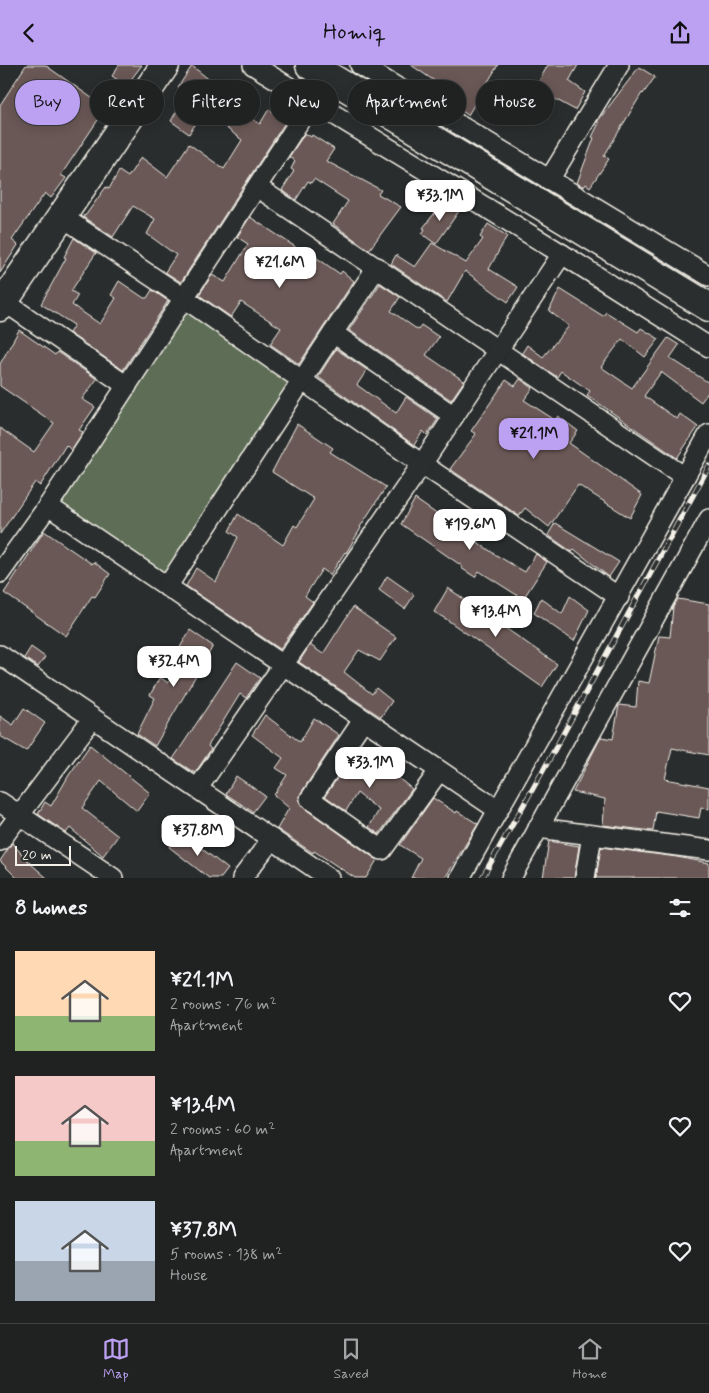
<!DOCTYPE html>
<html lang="en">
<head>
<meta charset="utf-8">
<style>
	:root { --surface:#202222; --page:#282a2a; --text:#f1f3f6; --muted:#a2a4a5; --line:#3d3f40; --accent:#bca0f2 }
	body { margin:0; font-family:Mynerve,sans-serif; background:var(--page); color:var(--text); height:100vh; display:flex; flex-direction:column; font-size:19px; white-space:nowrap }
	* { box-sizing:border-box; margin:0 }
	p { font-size:16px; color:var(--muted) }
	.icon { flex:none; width:28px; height:28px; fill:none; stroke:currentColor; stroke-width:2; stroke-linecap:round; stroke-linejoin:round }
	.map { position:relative; height:813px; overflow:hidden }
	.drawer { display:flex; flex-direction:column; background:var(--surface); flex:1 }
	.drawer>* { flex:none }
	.guide { position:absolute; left:15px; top:15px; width:680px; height:45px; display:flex; gap:10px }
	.scale { position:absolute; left:15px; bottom:12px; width:56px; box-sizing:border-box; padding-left:5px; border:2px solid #f4f1e8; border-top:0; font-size:14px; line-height:18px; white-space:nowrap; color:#f4f1e8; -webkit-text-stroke:4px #2a2d2e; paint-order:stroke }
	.price { position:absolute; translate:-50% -42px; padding:0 11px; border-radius:10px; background:#fff; color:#222; font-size:16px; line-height:32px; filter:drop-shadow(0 1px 2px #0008) }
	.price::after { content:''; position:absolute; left:50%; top:30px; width:15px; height:11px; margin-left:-8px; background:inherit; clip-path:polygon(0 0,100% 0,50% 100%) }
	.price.current { background:var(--accent); color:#111 }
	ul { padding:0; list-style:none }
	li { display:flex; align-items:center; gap:15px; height:125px; padding:0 15px }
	li span { display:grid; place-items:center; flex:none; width:140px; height:100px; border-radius:0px; color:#555 }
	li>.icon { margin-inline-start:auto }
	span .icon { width:60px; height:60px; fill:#fffc; stroke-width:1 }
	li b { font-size:21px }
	h2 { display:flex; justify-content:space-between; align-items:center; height:60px; padding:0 15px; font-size:21px }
	.chip { padding:0 18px; border-radius:22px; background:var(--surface); box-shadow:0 2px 12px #0003,0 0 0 1px var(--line); font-size:18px; line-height:45px }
	.chip.current { background:var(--accent); color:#111 }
	header { display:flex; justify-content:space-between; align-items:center; height:65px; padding:0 15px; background:var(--accent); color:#111; font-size:22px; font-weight:600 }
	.tabs { display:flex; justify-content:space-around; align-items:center; height:70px; border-top:1px solid var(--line); background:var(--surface); font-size:14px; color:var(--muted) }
	.tabs a { display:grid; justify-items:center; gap:2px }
	.tabs .current { color:var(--accent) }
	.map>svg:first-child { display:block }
	.green { fill:#5d6d56; stroke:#a8af9f }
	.building { fill:#6a5857; stroke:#f4f1e8 }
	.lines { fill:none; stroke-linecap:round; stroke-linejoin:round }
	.street-casing { stroke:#f4f1e8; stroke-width:22 }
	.secondary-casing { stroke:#f4f1e8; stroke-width:31 }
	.street { stroke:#2a2d2e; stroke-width:19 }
	.secondary { stroke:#2a2d2e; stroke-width:28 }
	.rail-casing { stroke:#f4f1e8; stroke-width:5.5 }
	.rail { stroke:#2a2d2e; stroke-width:4; stroke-dasharray:11; stroke-linecap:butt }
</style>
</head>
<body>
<header><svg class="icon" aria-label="back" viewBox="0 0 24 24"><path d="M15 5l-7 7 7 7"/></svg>Homiq<svg class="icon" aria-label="share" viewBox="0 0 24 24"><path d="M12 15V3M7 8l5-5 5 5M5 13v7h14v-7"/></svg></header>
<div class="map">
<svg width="709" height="813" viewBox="0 0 709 813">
	<rect width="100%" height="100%" fill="#2a2d2e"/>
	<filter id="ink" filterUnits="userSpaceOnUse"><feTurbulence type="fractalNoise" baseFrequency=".02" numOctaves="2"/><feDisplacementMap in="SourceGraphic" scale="10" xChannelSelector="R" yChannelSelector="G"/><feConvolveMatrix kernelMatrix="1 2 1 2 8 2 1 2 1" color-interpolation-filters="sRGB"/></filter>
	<g filter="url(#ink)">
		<!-- green -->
		<polygon class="green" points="186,245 293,319 165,511 60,438"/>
		<!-- building -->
		<g class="building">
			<polygon points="26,0 45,0 106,43 61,110 66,113 51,133 45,128 12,175 18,180 0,208 0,40"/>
			<polygon points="119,0 142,0 126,21 112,11"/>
			<polygon points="411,0 498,0 468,50 451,39 438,28 442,21"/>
			<polygon points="548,0 578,0 569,16 585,27 575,45 535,23"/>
			<polygon points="192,1 221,24 218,29 260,59 269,44 286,56 181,217 165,207 176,190 147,169 155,154 133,141 113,172 83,152 84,150 85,151 106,122 109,124 119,106 128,112 141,92 167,112 189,79 224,104 242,75 204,46 189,69 171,56 187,28 178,22"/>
			<polygon points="639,2 655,12 643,29 642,28 604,91 609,94 590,122 586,119 584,122 577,118 594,73 592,72 599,58 597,57"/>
			<polygon points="305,68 311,72 312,70 334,84 326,96 381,125 378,129 401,142 369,185 333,159 348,136 314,114 311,118 308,116 296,135 282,125 294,106 291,104 295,96 289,92"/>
			<polygon points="444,136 459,146 436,179 422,169 425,164 423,163"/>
			<polygon points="250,152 294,181 314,198 317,193 340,209 342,206 354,216 299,299 270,279 281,263 241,237 231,252 199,230 212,210 225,217 248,179 237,172"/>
			<polygon points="488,159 507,171 489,204 518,222 508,237 465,206 447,237 391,199 396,190 415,202 432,178 466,198 483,174 480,172"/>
			<polygon points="74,173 96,188 71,226 78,230 72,240 100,259 116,233 111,230 119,216 144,233 147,233 152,225 168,236 123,305 69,268 74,260 41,239 66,193 64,192"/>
			<polygon points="380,219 400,232 391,246 418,265 421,260 439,272 426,290 464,316 451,335 349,265"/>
			<polygon points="560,224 603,251 606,247 638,267 641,263 659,274 645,292 622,274 601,302 632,323 668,273 679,280 670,293 709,318 709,326 701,337 661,307 644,331 677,354 680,349 698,362 677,393 587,330 590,326 561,306 557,312 522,288 527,280 543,292 569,261 549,246"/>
			<polygon points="19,265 55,290 57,287 97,314 82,334 95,342 79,365 83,367 71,385 66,380 40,421 35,417 0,469 0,363 34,387 54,358 0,321 0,299"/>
			<polygon points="336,284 367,305 357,320 396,348 406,332 438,354 427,370 423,366 414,380 318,312"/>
			<polygon points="520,314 533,323 524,335 555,355 558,351 578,366 569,378 642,430 630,453 578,420 549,462 525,443 519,451 450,404 476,369 471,366 506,315 515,321"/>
			<polygon points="297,359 333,383 330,387 386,422 360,462 361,463 346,488 345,487 330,510 322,504 305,531 313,537 280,584 186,521 196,503 216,517 238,472 229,466 238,449 283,480 294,460 297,462 314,434 272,407"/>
			<polygon points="415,434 496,490 525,507 536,489 547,497 523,534 479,506 475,512 461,503 462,501 401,459"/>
			<polygon points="555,458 619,497 609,512 574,484 572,487 548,470"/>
			<polygon points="44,466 92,499 94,497 110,509 95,532 92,531 66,571 4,528"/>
			<polygon points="387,511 414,530 405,544 379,525"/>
			<polygon points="448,523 557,599 542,622 446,554 434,547"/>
			<polygon points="570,531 589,545 574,576 534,548 541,533 562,549"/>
			<polygon points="678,534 709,539 709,690 672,683 665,714 709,722 709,744 701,743 699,753 656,746 653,766 603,760 605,734 573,727 601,672 613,674 619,640 636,642 638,616 649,618 659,571 670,572 673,542"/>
			<polygon points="353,542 396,572 380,596 359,585 344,607 372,629 376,623 392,636 381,652 299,597 310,580 323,589"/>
			<polygon points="190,565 213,581 155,681 137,669 155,633 150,630 160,612 168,618 183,590 178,586"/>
			<polygon points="31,582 45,592 38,602 24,593"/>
			<polygon points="237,597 260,613 246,633 240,629 208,681 211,684 195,708 173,694"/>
			<polygon points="24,643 45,658 26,686 0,671 0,651 13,660"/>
			<polygon points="265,650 300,677 314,653 339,670 301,728 299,733 300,738 304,743 377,795 366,813 355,813 314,786 313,788 277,764 289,743 274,730 287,710 276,703 283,693 252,670"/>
			<polygon points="90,680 150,728 137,746 101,716 82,743 118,771 103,791 70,763 66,768 38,749 45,737 51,741 69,710"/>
			<polygon points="356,686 365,694 368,689 412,724 379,769 369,762 379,745 357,728 346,746 325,731"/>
			<polygon points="236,711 265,731 253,747 226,729"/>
			<polygon points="433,733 456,748 457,746 478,759 445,813 411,813 421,793 400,780"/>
			<polygon points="179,766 228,804 221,813 209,813 169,782"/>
			<polygon points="549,776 579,781 574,813 543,813"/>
			<polygon points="12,778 30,798 47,813 17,813 0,796"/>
			<polygon points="601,782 677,792 709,798 709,813 596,813"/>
		</g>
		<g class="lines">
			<!-- street casing -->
			<g class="street-casing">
				<g id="street">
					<polyline points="253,0 562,189 709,282"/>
					<polyline points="360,0 709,211"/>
					<polyline points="549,115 619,0"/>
					<polyline points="257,122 685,412"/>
					<polyline points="61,151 184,233 422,399 619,532"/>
					<polyline points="0,239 12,242 127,321"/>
					<polyline points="333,268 377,202"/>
					<polyline points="48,441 498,745"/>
					<polyline points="0,508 48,441 312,37"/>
					<polyline points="167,522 333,268 454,351"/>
					<polyline points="0,590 329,813"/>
					<polyline points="363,655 310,734 382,785 439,706"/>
					<polyline points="198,723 422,399 562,189"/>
					<polyline points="0,737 113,813"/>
					<polyline points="538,763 709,785"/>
					<polyline points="0,776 92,654"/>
					<polyline points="242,813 272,774"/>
					<polyline points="460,813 709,369"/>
					<polyline points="511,813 709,454"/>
					<polyline points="585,813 592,770"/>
				</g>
			</g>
			<!-- secondary casing -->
			<g class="secondary-casing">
				<g id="secondary">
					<polyline points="310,0 709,242"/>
					<polyline points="0,242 165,0"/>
				</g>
			</g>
			<!-- street -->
			<use href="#street" class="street"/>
			<!-- secondary -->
			<use href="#secondary" class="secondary"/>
			<!-- rail casing -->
			<g class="rail-casing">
				<polyline id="rail" points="482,813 544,704 709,401"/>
			</g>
			<!-- rail -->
			<use href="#rail" class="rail"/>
		</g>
	</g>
</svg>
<div class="scale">20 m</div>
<b class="price" style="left:440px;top:157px">¥33.1M</b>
<b class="price" style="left:280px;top:224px">¥21.6M</b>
<b class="price current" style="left:534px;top:395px">¥21.1M</b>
<b class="price" style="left:470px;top:486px">¥19.6M</b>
<b class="price" style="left:496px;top:573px">¥13.4M</b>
<b class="price" style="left:174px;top:623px">¥32.4M</b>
<b class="price" style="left:370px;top:724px">¥33.1M</b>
<b class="price" style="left:198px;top:792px">¥37.8M</b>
<div class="guide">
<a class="chip current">Buy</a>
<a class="chip">Rent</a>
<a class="chip">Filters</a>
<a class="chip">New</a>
<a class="chip">Apartment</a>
<a class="chip">House</a>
</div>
</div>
<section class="drawer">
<h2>8 homes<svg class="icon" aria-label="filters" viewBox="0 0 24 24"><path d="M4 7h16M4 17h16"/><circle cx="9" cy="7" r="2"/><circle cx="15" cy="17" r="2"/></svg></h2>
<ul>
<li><span style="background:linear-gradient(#ffd9b3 65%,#8fb573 0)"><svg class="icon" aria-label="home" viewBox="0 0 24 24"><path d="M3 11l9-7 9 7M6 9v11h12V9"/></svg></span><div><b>¥21.1M</b><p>2 rooms · 76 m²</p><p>Apartment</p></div><svg class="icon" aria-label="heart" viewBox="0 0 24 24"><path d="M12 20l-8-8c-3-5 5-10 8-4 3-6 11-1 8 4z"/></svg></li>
<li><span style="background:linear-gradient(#f6c9c9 65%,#8fb573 0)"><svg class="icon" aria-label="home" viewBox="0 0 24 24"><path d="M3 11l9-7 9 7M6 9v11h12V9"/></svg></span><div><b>¥13.4M</b><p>2 rooms · 60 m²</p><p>Apartment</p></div><svg class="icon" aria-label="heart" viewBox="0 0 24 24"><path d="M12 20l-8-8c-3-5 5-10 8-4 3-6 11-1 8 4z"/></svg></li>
<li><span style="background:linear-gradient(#c9d6e8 60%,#9aa5b1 0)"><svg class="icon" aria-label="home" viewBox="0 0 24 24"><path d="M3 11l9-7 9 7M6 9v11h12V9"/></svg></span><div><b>¥37.8M</b><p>5 rooms · 138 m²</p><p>House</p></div><svg class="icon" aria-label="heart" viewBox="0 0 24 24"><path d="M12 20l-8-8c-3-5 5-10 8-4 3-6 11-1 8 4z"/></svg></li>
</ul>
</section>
<nav class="tabs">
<a class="current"><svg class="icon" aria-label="map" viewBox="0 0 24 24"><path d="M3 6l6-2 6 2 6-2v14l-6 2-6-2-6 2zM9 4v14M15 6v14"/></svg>Map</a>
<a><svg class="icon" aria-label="saved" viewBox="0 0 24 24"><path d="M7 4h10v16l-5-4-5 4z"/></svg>Saved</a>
<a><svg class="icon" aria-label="home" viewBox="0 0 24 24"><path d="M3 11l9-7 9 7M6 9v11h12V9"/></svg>Home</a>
</nav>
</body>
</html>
